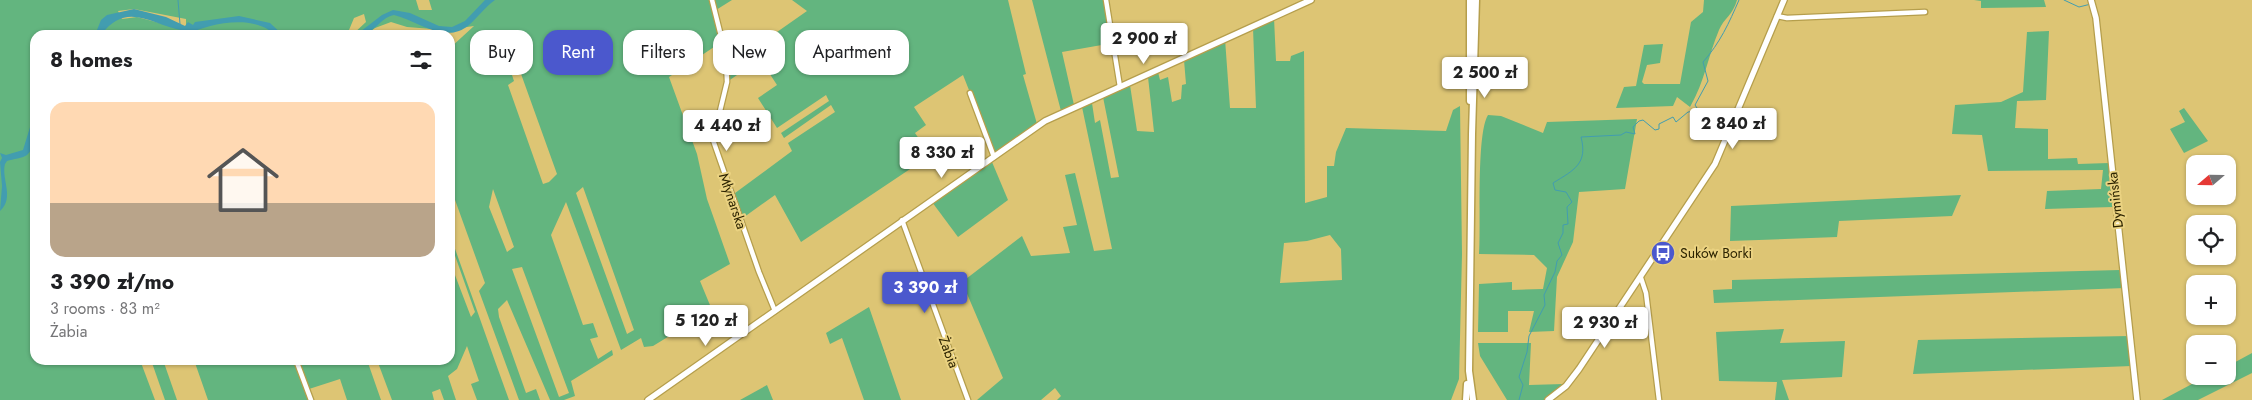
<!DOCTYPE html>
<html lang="en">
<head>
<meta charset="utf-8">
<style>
	:root { --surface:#fff; --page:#f6f6f6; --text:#202124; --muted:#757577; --accent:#4b58cd }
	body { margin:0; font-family:Jost,sans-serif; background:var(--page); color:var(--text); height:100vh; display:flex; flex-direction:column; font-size:19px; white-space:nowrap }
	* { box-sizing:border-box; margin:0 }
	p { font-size:16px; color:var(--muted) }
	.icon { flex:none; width:28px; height:28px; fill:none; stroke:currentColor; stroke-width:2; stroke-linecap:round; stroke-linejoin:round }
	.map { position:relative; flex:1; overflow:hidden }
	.details { position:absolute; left:30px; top:30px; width:425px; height:335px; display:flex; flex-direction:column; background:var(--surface); border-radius:15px; box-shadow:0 1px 4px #0004 }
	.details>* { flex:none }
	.top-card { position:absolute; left:470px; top:30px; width:475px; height:45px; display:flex; gap:10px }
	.needle { width:32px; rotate:250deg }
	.controls { position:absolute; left:2186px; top:155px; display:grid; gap:10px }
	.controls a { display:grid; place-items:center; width:50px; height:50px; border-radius:10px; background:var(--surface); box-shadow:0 1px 4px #0004; font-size:25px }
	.price { position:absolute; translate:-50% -42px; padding:0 11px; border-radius:5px; background:#fff; color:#222; font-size:16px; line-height:32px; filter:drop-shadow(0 1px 2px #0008) }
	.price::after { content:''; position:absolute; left:50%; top:30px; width:15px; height:11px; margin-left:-8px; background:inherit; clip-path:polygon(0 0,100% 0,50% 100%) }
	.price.current { background:var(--accent); color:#fff }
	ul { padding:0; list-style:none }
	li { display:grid; align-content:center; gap:10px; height:265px; padding:0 20px }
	li span { display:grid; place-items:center; height:155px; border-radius:15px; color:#555 }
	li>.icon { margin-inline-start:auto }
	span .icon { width:90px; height:90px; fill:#fffc; stroke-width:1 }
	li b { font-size:21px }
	h2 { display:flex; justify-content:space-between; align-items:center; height:60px; padding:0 20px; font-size:21px }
	.chip { padding:0 18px; border-radius:15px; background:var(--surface); box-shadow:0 1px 4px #0004; font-size:18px; line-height:45px }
	.chip.current { background:var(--accent); color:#fff }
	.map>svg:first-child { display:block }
	.green { fill:#63b57f; fill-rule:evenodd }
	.water { fill:#429db0 }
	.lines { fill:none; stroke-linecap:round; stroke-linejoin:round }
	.stream { stroke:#429db0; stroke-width:1 }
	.minor-casing { stroke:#b59e4c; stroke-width:7 }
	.tertiary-casing { stroke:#b59e4c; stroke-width:8 }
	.secondary-casing { stroke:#b59e4c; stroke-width:9 }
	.minor { stroke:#fff; stroke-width:4.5 }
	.tertiary { stroke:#fff; stroke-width:5.5 }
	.secondary { stroke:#fff; stroke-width:6 }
	.labels { text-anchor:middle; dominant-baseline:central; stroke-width:4; stroke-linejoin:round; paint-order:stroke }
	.street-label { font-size:14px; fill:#2d2401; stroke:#ead281 }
	.poi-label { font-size:14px; fill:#2d2401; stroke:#ead281; text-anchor:start }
</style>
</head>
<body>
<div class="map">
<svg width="2252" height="400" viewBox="0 0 2252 400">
	<rect width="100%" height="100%" fill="#ddc574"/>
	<!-- green -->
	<g class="green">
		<path d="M0,0H416L419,10H432L429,0H732L716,10L723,41L669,77L697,154L707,199L730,264L700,281L712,310L653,346L644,347L641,338L621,350L566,202L551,235L583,325L593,323L598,337L590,339L598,359L612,350L613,355L571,381L575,396L564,400H550L507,300L498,309L499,317L526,393L536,389L540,400H519L479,291L485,283L450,186V48L474,26L445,30L407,27L391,22L375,28L365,35H352L366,22L364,14L354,18L349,30L343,35H35V360H140L155,400H0ZM134,9L186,19V30L137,17L122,19L118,11ZM516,60L557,174L549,182L543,184L508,85L514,81L508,63ZM583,187L634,330L627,334L576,193ZM493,189L514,247L507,252L489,207ZM522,267L569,393L559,397L512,269Z"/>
		<polygon points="792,0 1008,0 1026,74 1023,75 1037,124 994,153 963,75 914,107 926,125 915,133 926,149 930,148 934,153 801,242 775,195 740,220 731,196 792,151 788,143 835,112 831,105 784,138 781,133 829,101 826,95 777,128 758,98 777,85 760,59 727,82 727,67 807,11"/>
		<polygon points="1032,0 1106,0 1113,43 1062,52 1074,105 1061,111"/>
		<path d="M1704,0H1737C1733,15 1724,18 1719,30C1708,56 1705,81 1690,107L1677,97L1673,106L1616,108L1624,87L1636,86L1644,45L1663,44L1660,63L1647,65L1642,82L1644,84H1680L1691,22L1703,12Z"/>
		<polygon points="1974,0 2044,0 2046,7 1981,8 1981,1"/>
		<path d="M1274,18L1276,61H1290L1291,56L1304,51L1305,203L1327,197V166H1334L1336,152L1346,128L1446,131L1453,110L1460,106L1462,254L1459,379L1451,400H1057L1061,396L1055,388L1041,400H977L1003,378L962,282L1022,236L1031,256L1070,253L1063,227L1077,225L1065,175L1075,173L1094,251L1112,249L1082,107L1092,103L1095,123L1100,120L1111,178L1119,177L1103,97L1130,85L1137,131L1154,132L1148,77L1158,72L1160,80L1168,77L1172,102L1181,99L1182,85L1186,84L1184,60L1225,39L1230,108H1256L1253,28ZM1330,235L1341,249L1342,280L1280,283L1284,243L1307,241Z"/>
		<polygon points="2049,31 2046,100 2017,101 2015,128 2048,129 2048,159 2077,158 2078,164 2109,163 2113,207 2045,209 2047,191 2101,189 2103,170 1988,171 1982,135 1952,134 1955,105 2001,102 2023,92 2027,32"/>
		<polygon points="2184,108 2208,141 2184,153 2170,129 2185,122 2179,111"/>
		<path d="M1488,115L1501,116L1543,133L1547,122L1637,119L1625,189L1579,192L1573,242L1557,277L1554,331L1529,332L1534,311H1508V332H1478L1479,284L1512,282V290L1543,289L1547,268L1534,255L1479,254C1481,226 1476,134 1488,115Z"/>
		<polygon points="992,162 1008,200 958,237 932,202"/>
		<polygon points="1961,195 1952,216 1839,221 1837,237 1730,241 1731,206"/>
		<path d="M450,235C470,290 489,345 509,400H477L471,384L479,381L467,346L457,369L448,376L456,400H444L440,389L432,392L434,400H392L377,360H450V262L471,317L475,312L453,250L450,261Z"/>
		<polygon points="2120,270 2125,288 1714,303 1713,290 1732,289 1732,280"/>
		<polygon points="869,307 901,400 864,400 842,338 830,344 826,333"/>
		<polygon points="1784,329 1780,343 1845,341 1842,377 1782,380 1789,400 1775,400 1777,382 1719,381 1716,332"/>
		<polygon points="2130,336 2132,366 1913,374 1918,340"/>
		<polygon points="1478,343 1531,343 1529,385 1564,384 1544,400 1507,400 1480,356"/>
		<polygon points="2252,353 2252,373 2198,400 2162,400 2207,376 2228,376 2228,366"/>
		<polygon points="151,360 163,360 177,400 165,400"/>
		<polygon points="194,360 367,360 381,400 347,400 340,379 309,389 310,400 208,400"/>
		<polygon points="767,385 773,400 740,400"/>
	</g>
	<!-- water -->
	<g class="water">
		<path d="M485,0H495C485,7 478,17 469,25C446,45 418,21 394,15C378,18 376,35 356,35L382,15L393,10L410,13L439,26L452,27L465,21Z"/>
		<path d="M134,9L166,17L185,26L188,22L193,25L195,22L239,16L270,23L283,35H275C254,13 207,24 186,35L185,31C151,25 127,0 101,35H95L101,20L107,15Z"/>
		<path d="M35,111C36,122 38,145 27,155C23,158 13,159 7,161L5,164C1,179 15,198 0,211L2,186L0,162L2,158L0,153L6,155L23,150Z"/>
	</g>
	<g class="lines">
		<!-- stream -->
		<g class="stream">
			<polyline points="178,0 180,24"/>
			<polyline points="2064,0 2079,7 2091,4"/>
			<path d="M1519,400L1523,385L1519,377L1527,352L1529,336L1545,305L1544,295L1555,272L1557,261L1562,255L1558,243L1563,233V225L1568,224L1567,207L1572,202L1566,192L1555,190L1553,183C1574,170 1588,164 1581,137L1621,135L1626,132L1635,134L1633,127L1639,121L1643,120L1655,130L1659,129V124L1673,117L1676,122L1688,112L1699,111L1695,105L1708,81L1703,62C1720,43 1729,23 1739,0"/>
		</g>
		<!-- minor casing -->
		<g class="minor-casing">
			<g id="minor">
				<polyline points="712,0 726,56 727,82 713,140 759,272 775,311"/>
				<polyline points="1106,0 1120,87"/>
				<polyline points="1777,16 1787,18 1925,12"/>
				<polyline points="970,93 994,157"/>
				<polyline points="902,220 968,400"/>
				<polyline points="1641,278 1646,293 1659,400"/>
				<polyline points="296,360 311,400"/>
			</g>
		</g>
		<!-- tertiary casing -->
		<g class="tertiary-casing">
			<g id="tertiary">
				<polyline points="2091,0 2096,18 2137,400"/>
				<polyline points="648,400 1045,121 1311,0"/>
				<polyline points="1548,400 1566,386 1579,369 1715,164 1784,0"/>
			</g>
		</g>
		<!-- secondary casing -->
		<g class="secondary-casing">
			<g id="secondary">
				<polyline points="1470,0 1470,101"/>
				<polyline points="1466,400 1467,384"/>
				<polyline points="1473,400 1469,371 1472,134 1476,0"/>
			</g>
		</g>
		<!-- minor -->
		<use href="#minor" class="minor"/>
		<!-- tertiary -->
		<use href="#tertiary" class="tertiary"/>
		<!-- secondary -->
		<use href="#secondary" class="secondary"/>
	</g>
	<!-- icons -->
	<defs>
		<g id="bus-disc" transform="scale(1.25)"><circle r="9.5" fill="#4b58cd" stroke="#ead281"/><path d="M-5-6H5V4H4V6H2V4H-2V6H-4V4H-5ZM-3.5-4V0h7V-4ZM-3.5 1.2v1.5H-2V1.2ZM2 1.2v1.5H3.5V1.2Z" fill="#fff"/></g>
	</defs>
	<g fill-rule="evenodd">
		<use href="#bus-disc" x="1663" y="253"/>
	</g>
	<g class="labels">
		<!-- street labels -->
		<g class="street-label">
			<text transform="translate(2115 200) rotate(-96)">Dymińska</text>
			<text transform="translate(733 201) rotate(71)">Młynarska</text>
			<text transform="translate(949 352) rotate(69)">Żabia</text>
		</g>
		<!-- poi labels -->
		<g class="poi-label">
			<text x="1680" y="253">Suków Borki</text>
		</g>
	</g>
</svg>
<div class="controls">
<a><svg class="needle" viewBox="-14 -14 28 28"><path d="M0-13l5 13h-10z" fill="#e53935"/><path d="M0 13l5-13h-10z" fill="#757577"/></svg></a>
<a><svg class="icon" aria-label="locate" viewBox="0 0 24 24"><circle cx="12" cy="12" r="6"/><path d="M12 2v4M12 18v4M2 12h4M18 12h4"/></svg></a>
<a>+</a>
<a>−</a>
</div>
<b class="price" style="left:1144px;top:65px">2 900 zł</b>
<b class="price" style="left:1485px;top:99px">2 500 zł</b>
<b class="price" style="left:1733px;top:150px">2 840 zł</b>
<b class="price" style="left:727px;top:152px">4 440 zł</b>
<b class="price" style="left:942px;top:179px">8 330 zł</b>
<b class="price current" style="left:925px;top:314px">3 390 zł</b>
<b class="price" style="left:706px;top:347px">5 120 zł</b>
<b class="price" style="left:1605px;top:349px">2 930 zł</b>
<div class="top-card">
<a class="chip">Buy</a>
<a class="chip current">Rent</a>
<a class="chip">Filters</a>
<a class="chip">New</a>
<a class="chip">Apartment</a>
</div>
<section class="details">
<h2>8 homes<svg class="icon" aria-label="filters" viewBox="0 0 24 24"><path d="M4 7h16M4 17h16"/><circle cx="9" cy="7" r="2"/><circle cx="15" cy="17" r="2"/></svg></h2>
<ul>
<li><span style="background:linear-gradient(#ffd9b3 65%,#b9a48a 0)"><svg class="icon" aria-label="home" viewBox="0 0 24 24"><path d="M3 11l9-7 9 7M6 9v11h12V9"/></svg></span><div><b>3 390 zł/mo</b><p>3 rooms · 83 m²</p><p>Żabia</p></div></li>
</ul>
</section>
</div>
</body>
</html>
